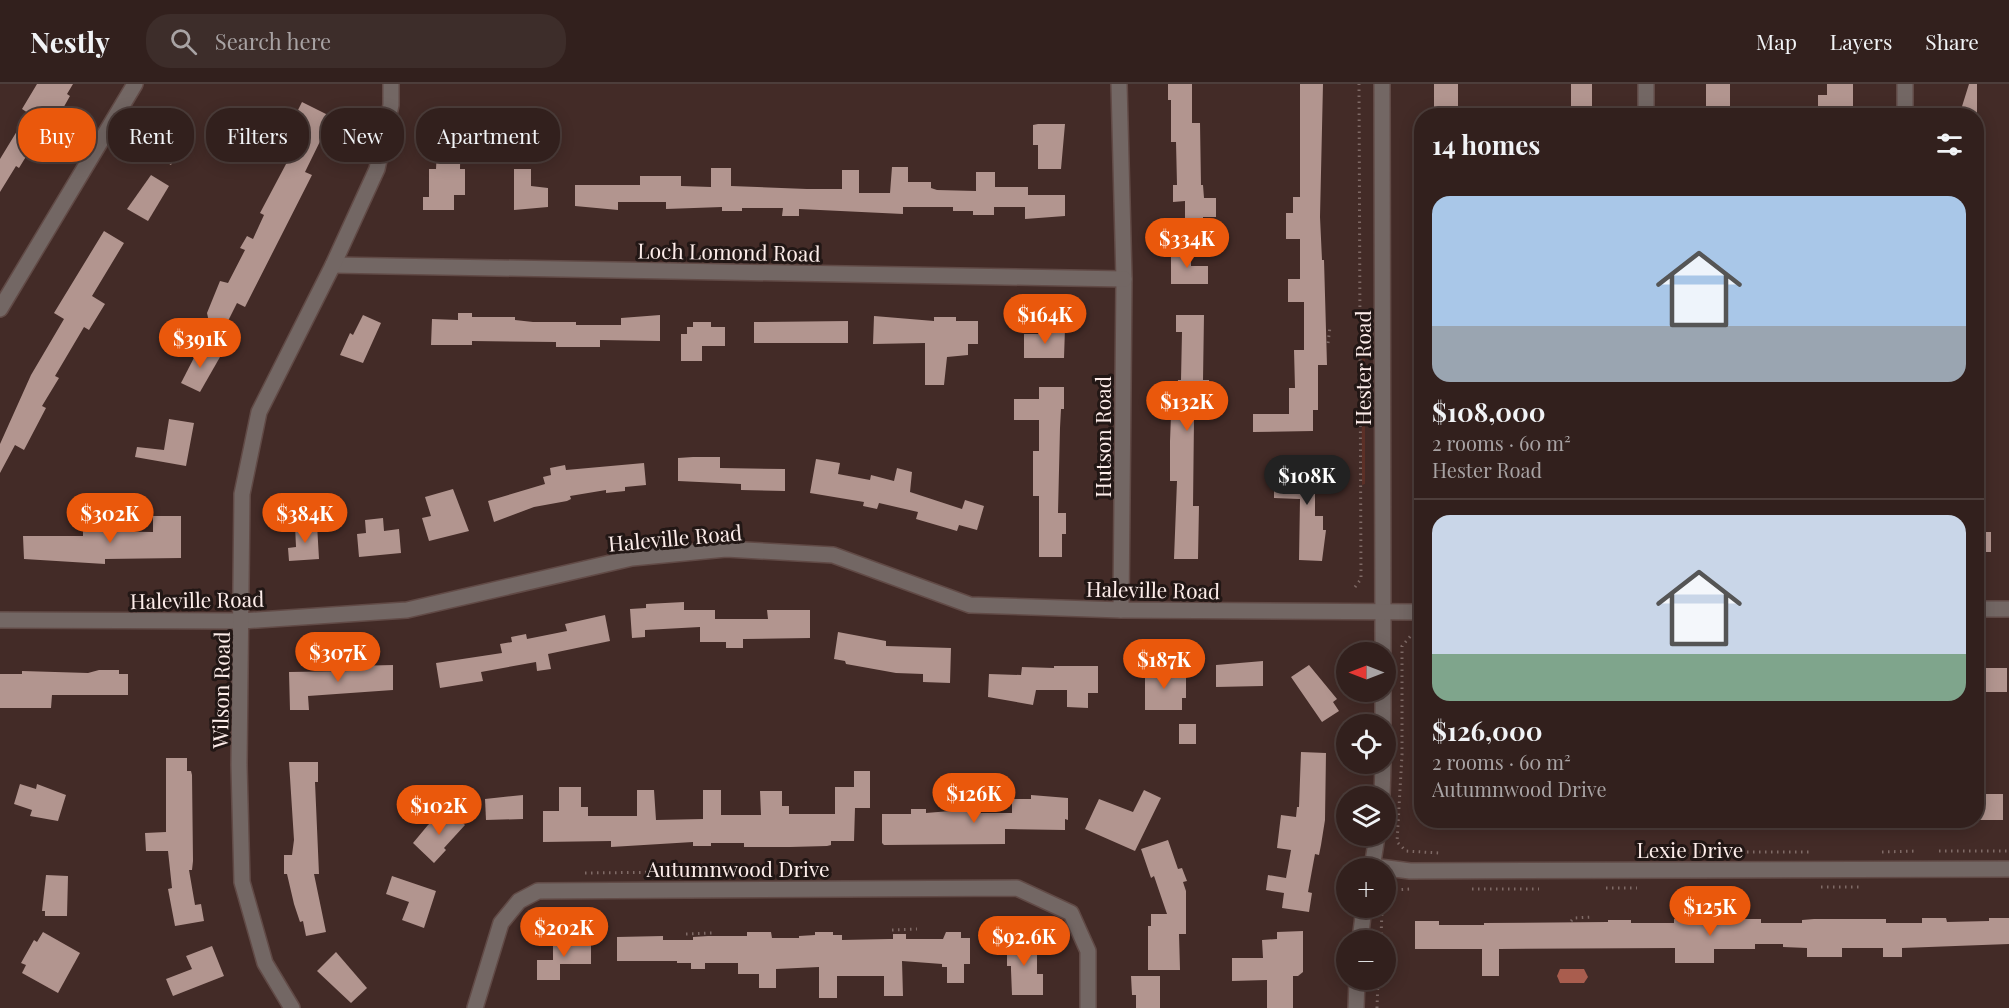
<!DOCTYPE html>
<html lang="en">
<head>
<meta charset="utf-8">
<style>
	:root { --surface:#32201d; --page:#3d2d2a; --text:#f1f3f6; --muted:#a8a3a4; --line:#4d3e3b; --accent:#ea580c }
	body { margin:0; font-family:"Playfair Display",serif; background:var(--page); color:var(--text); height:100vh; display:flex; flex-direction:column; font-size:22px; white-space:nowrap }
	* { box-sizing:border-box; margin:0 }
	p { font-size:20px; color:var(--muted) }
	.icon { flex:none; width:33px; height:33px; fill:none; stroke:currentColor; stroke-width:2; stroke-linecap:round; stroke-linejoin:round }
	.map { position:relative; flex:1; overflow:hidden }
	.side { position:absolute; left:1414px; top:24px; width:570px; height:720px; display:flex; flex-direction:column; background:var(--surface); border-radius:24px; box-shadow:0 3px 15px #0003,0 0 0 2px var(--line) }
	.side>* { flex:none }
	.banner { position:absolute; left:18px; top:24px; width:570px; height:54px; display:flex; gap:12px }
	.needle { width:39px; rotate:270deg }
	.controls { position:absolute; left:1336px; top:558px; display:grid; gap:12px }
	.controls a { display:grid; place-items:center; width:60px; height:60px; border-radius:50%; background:var(--surface); box-shadow:0 3px 15px #0003,0 0 0 2px var(--line); font-size:30px }
	.price { position:absolute; translate:-50% -51px; padding:0 14px; border-radius:21px; background:var(--accent); color:#fff; font-size:20px; line-height:39px; filter:drop-shadow(0 2px 3px #0008) }
	.price::after { content:''; position:absolute; left:50%; top:36px; width:18px; height:14px; margin-left:-9px; background:inherit; clip-path:polygon(0 0,100% 0,50% 100%) }
	.price.active { background:#222; color:#fff }
	ul { padding:0; list-style:none }
	li { display:grid; align-content:center; gap:12px; height:318px; padding:0 18px }
	li+li { border-top:2px solid var(--line) }
	li span { display:grid; place-items:center; height:186px; border-radius:18px; color:#555 }
	li>.icon { margin-inline-start:auto }
	span .icon { width:108px; height:108px; fill:#fffc; stroke-width:1 }
	li b { font-size:26px }
	h2 { display:flex; justify-content:space-between; align-items:center; height:72px; padding:0 18px; font-size:26px }
	.pill { padding:0 21px; border-radius:24px; background:var(--surface); box-shadow:0 3px 15px #0003,0 0 0 2px var(--line); font-size:21px; line-height:54px }
	.pill.active { background:var(--accent); color:#fff }
	header { display:flex; align-items:center; gap:36px; box-sizing:border-box; height:84px; padding:0 30px; background:var(--surface); border-bottom:2px solid var(--line) }
	header strong { font-size:28px }
	nav { display:flex; gap:33px; margin-inline-start:auto; font-size:21px }
	.search { width:420px; height:54px; background:var(--page); display:flex; align-items:center; gap:15px; box-sizing:border-box; padding:0 21px; border-radius:24px; color:var(--muted); font-size:22px }
	.map>svg:first-child { display:block }
	.green { fill:#5c2f26 }
	.water { fill:#a95d4e }
	.building { fill:#b2958f }
	.lines { fill:none; stroke-linecap:round; stroke-linejoin:round }
	.minor-casing { stroke:#614a46; stroke-width:18 }
	.path { stroke:#7f6a66; stroke-width:3; stroke-dasharray:1.5 4.5; stroke-linecap:butt }
	.minor { stroke:#736764; stroke-width:15 }
	.labels { text-anchor:middle; dominant-baseline:central; stroke-width:6; stroke-linejoin:round; paint-order:stroke }
	.street-label { font-size:21px; fill:#fdedea; stroke:#221715 }
</style>
</head>
<body>
<header>
<strong>Nestly</strong>
<div class="search"><svg class="icon" aria-label="search" viewBox="0 0 24 24"><circle cx="10" cy="10" r="6"/><path d="M15 15l6 6"/></svg>Search here</div>
<nav><a>Map</a><a>Layers</a><a>Share</a></nav>
</header>
<div class="map">
<svg width="2009" height="924" viewBox="0 0 2009 924">
	<rect width="100%" height="100%" fill="#432b27"/>
	<!-- green -->
	<polygon class="green" points="1361,250 1365,250 1365,400 1362,401"/>
	<!-- water -->
	<polygon class="water" points="1560,885 1584,885 1588,893 1584,899 1560,899 1557,892"/>
	<!-- building -->
	<g class="building">
		<polygon points="37,0 73,0 67,10 70,12 57,35 53,32 32,67 30,66 19,84 16,82 0,108 0,75 28,29 22,25"/>
		<polygon points="1168,0 1192,0 1192,39 1200,39 1201,101 1203,101 1204,114 1216,114 1216,133 1203,133 1203,144 1185,144 1185,117 1173,118 1173,101 1177,101 1176,58 1171,58 1171,16 1168,16"/>
		<polygon points="1300,0 1323,0 1320,133 1322,176 1324,176 1327,281 1318,281 1318,326 1313,326 1313,347 1253,348 1253,330 1289,330 1289,304 1295,304 1294,266 1304,266 1304,218 1288,218 1288,195 1300,195 1300,155 1286,155 1286,129 1293,129 1293,113 1300,113"/>
		<rect x="1434" y="0" width="24" height="32"/>
		<rect x="1571" y="0" width="21" height="32"/>
		<rect x="1706" y="0" width="24" height="32"/>
		<polygon points="1827,0 1853,0 1853,32 1826,32 1826,25 1818,25 1818,11 1827,11"/>
		<polygon points="1969,0 1977,0 1977,32 1959,32"/>
		<polygon points="302,18 332,33 305,88 312,91 245,223 237,219 224,245 209,238 207,229 220,197 228,199 245,166 240,164 247,152 253,155 264,131 260,129 294,65 288,63 297,46 290,42"/>
		<polygon points="439,25 461,25 460,85 465,85 465,111 454,111 454,126 423,126 423,113 429,113 429,85 436,85"/>
		<polygon points="169,34 191,47 171,81 149,68"/>
		<polygon points="1038,40 1065,40 1061,85 1038,85 1038,61 1033,61 1033,41"/>
		<polygon points="892,83 908,83 908,98 931,98 931,104 937,106 976,107 976,88 995,88 995,103 1028,103 1028,111 1065,111 1065,132 1025,135 1025,123 994,123 994,131 973,131 973,127 953,127 953,123 903,123 903,130 799,125 799,132 782,132 783,124 742,124 742,127 722,127 722,123 666,125 666,118 618,118 618,126 575,122 575,101 640,101 640,92 681,92 681,102 711,103 711,84 731,84 731,102 807,105 842,105 842,86 859,86 859,109 890,109"/>
		<polygon points="514,85 531,85 531,102 548,104 548,123 514,126"/>
		<polygon points="151,91 169,102 148,137 127,125"/>
		<polygon points="104,147 124,159 92,212 105,220 89,246 84,243 55,292 59,294 42,322 46,324 24,366 15,361 0,389 0,360 31,291 64,235 54,229"/>
		<polygon points="1171,164 1191,164 1191,182 1208,182 1208,200 1171,200"/>
		<polygon points="458,229 472,229 472,233 515,233 515,236 533,238 576,238 576,241 621,241 621,234 660,231 660,257 600,256 600,263 556,263 556,258 472,257 472,261 431,261 432,235 458,236"/>
		<polygon points="363,231 381,239 363,279 340,271 350,249 353,251"/>
		<polygon points="1176,231 1204,231 1203,296 1209,296 1209,317 1206,317 1206,335 1194,335 1193,422 1199,422 1198,475 1174,475 1177,397 1170,397 1170,357 1172,306 1177,306 1178,296 1181,296 1182,248 1176,248"/>
		<polygon points="874,232 934,237 934,233 956,233 956,237 978,237 978,260 968,260 968,271 947,273 944,301 925,301 925,259 873,260"/>
		<polygon points="848,237 848,259 754,259 754,238"/>
		<polygon points="693,238 711,238 711,243 725,243 725,262 702,262 702,277 681,277 681,250 687,250 687,243 693,243"/>
		<polygon points="1052,244 1065,244 1064,274 1024,274 1024,250 1052,250"/>
		<polygon points="200,262 220,273 200,308 181,299"/>
		<polygon points="1039,303 1064,303 1064,325 1061,325 1060,344 1058,429 1066,429 1066,450 1062,450 1062,473 1039,473 1039,412 1033,412 1033,367 1039,367 1039,336 1014,336 1014,315 1039,315"/>
		<polygon points="169,335 194,339 186,382 135,373 137,363 164,366"/>
		<polygon points="693,373 720,373 720,384 785,385 785,407 741,406 741,400 678,397 678,374"/>
		<polygon points="1297,374 1324,374 1324,406 1315,406 1315,432 1323,432 1323,446 1326,446 1322,477 1299,476 1300,415 1274,414 1274,401 1297,398"/>
		<polygon points="816,375 840,379 838,390 870,396 871,391 894,397 897,384 912,388 910,408 962,425 965,416 984,422 977,446 959,441 957,447 916,435 918,428 879,419 877,425 863,422 864,418 810,409"/>
		<polygon points="644,379 646,401 625,403 625,407 606,409 606,406 570,412 571,415 567,417 534,423 494,438 488,417 545,400 543,393 551,391 550,384 565,381 566,386"/>
		<polygon points="453,405 469,447 429,457 422,434 431,432 425,413"/>
		<polygon points="153,432 181,432 181,474 105,475 105,480 24,475 23,452 83,452 83,447 153,448"/>
		<polygon points="383,434 384,447 399,445 401,469 359,473 357,450 366,449 365,436"/>
		<polygon points="317,440 319,475 289,477 288,464 296,463 295,441"/>
		<rect x="1977" y="448" width="14" height="20"/>
		<polygon points="684,518 684,526 715,526 715,535 768,535 767,526 810,526 810,554 743,555 743,564 726,564 726,558 700,558 700,543 645,546 645,553 632,554 630,525 646,524 646,520"/>
		<polygon points="605,531 610,557 548,570 551,585 537,587 536,578 481,588 483,597 440,604 436,579 502,569 500,560 512,558 511,553 526,550 527,555 567,547 565,540"/>
		<polygon points="838,548 886,557 886,562 951,564 950,599 923,598 923,590 896,589 846,580 845,577 834,575"/>
		<polygon points="1263,577 1263,602 1216,603 1216,581"/>
		<polygon points="393,581 393,606 308,612 309,626 290,626 289,588 351,587 351,582"/>
		<polygon points="1309,581 1337,615 1333,618 1339,627 1322,638 1291,593"/>
		<polygon points="1054,582 1098,582 1098,609 1088,609 1088,624 1067,623 1067,606 1036,606 1033,621 988,613 989,590 1021,591 1022,583 1054,584"/>
		<polygon points="1145,582 1160,582 1160,589 1186,589 1186,614 1182,614 1182,626 1145,626"/>
		<rect x="1977" y="584" width="30" height="24"/>
		<polygon points="99,586 119,586 119,590 128,590 128,611 52,611 51,624 0,624 0,590 22,590 22,587 88,589"/>
		<rect x="1179" y="640" width="17" height="20"/>
		<polygon points="1301,668 1326,669 1325,736 1321,761 1319,771 1315,770 1308,808 1312,809 1309,828 1282,824 1284,809 1266,806 1268,791 1286,794 1291,766 1277,764 1281,731 1296,733 1297,723 1299,723"/>
		<polygon points="166,674 187,674 187,687 191,687 192,691 193,777 192,786 189,786 195,821 201,820 204,837 175,842 168,805 172,804 168,767 146,767 145,749 166,748"/>
		<polygon points="289,678 318,678 318,698 315,698 319,790 314,790 326,848 306,852 303,837 300,838 294,820 287,790 284,790 284,771 292,771 294,756"/>
		<polygon points="854,687 870,687 870,724 855,724 854,757 831,757 831,761 827,762 790,763 744,763 744,759 711,759 711,762 693,762 693,758 611,763 611,757 543,758 543,727 559,727 559,703 581,703 581,723 588,723 588,732 637,732 637,706 654,706 656,736 703,735 703,706 721,706 721,731 761,731 760,707 782,707 782,722 789,722 789,730 835,730 835,703 854,703"/>
		<polygon points="20,700 36,705 37,700 66,711 58,737 30,732 32,726 14,720"/>
		<polygon points="1144,706 1161,714 1135,767 1085,745 1099,715 1133,728"/>
		<rect x="1977" y="710" width="26" height="26"/>
		<polygon points="523,711 523,735 486,736 485,715"/>
		<polygon points="1031,711 1068,714 1068,736 1065,735 1065,746 1005,745 1005,760 884,761 882,759 882,730 911,730 911,725 926,725 926,729 974,725 974,729 1012,729 1012,715 1031,715"/>
		<polygon points="448,725 465,741 444,764 446,766 434,779 413,759 428,741 435,735 437,737"/>
		<polygon points="1168,756 1178,785 1182,784 1187,797 1183,798 1186,807 1186,850 1179,850 1180,886 1148,886 1148,842 1151,842 1151,830 1167,830 1154,792 1151,794 1141,765"/>
		<polygon points="46,791 68,792 67,832 45,832 45,827 42,827"/>
		<polygon points="392,792 436,807 424,844 402,836 409,818 386,810"/>
		<polygon points="1922,834 1946,834 1947,838 1989,837 1989,834 2009,834 2009,860 1902,864 1902,873 1883,873 1883,864 1842,864 1842,873 1807,873 1807,864 1783,863 1783,860 1755,860 1755,865 1714,865 1714,879 1675,879 1675,864 1499,865 1499,892 1482,892 1482,865 1415,865 1415,837 1439,837 1439,841 1484,841 1484,839 1608,838 1608,836 1631,836 1631,839 1674,839 1674,835 1696,835 1696,839 1738,839 1738,835 1761,835 1761,839 1802,839 1802,836 1814,835 1886,835 1886,839 1922,839"/>
		<polygon points="1303,847 1303,888 1298,892 1293,892 1293,924 1267,924 1267,896 1232,897 1232,874 1263,874 1262,856 1277,855 1277,848"/>
		<polygon points="43,848 80,869 58,909 22,889 26,881 21,879 34,856 37,858"/>
		<polygon points="747,848 771,848 772,854 799,854 799,852 815,851 815,848 833,848 833,851 842,851 842,856 889,855 893,855 893,850 906,850 906,855 943,855 946,848 961,848 961,854 970,854 970,880 964,880 964,899 947,899 947,883 942,883 942,880 902,877 903,912 884,912 884,892 837,892 837,914 819,914 819,883 776,885 776,904 759,904 759,890 738,890 738,879 705,879 705,885 691,885 691,879 677,879 677,877 617,877 617,853 663,852 663,856 693,856 693,853 708,852 747,852"/>
		<polygon points="1011,852 1033,852 1033,868 1037,868 1037,890 1043,890 1043,911 1012,911 1011,886 1011,882 1007,882 1007,868 1011,868"/>
		<polygon points="553,857 591,857 591,880 560,880 560,896 537,896 537,876 553,876"/>
		<polygon points="212,862 224,892 173,912 166,895 192,885 186,872"/>
		<polygon points="336,868 367,904 351,919 317,887"/>
		<polygon points="1131,892 1160,892 1160,924 1136,924 1136,911 1132,911"/>
	</g>
	<g class="lines">
		<!-- minor casing -->
		<g class="minor-casing">
			<g id="minor">
				<polyline points="1119,0 1124,195 1121,526"/>
				<polyline points="1382,0 1383,568"/>
				<polyline points="1905,0 1905,32"/>
				<polyline points="1646,32 1646,0"/>
				<polyline points="333,181 1124,195"/>
				<polyline points="0,225 135,0"/>
				<polyline points="1977,525 2009,525"/>
				<polyline points="0,536 242,537 407,526 632,474 726,465 833,471 970,521 1121,526 1422,528"/>
				<polyline points="1383,608 1383,640"/>
				<polyline points="1382,712 1383,680"/>
				<polyline points="1372,782 1410,787 2009,785"/>
				<polyline points="1372,784 1377,752"/>
				<polyline points="1360,856 1364,824"/>
				<polyline points="292,924 265,879 242,798 239,681 242,410 259,328 333,181 377,85 391,21 391,0"/>
				<polyline points="475,924 501,839 519,817 538,807 1017,804 1071,829 1088,867 1088,924"/>
				<polyline points="1356,924 1357,896"/>
			</g>
		</g>
		<!-- path -->
		<g class="path">
			<polyline points="1328,259 1330,243"/>
			<polyline points="1355,503 1361,495 1359,0"/>
			<polyline points="1414,548 1402,562 1402,671 1397,758 1406,767 1439,769"/>
			<polyline points="1939,767 2009,767"/>
			<polyline points="1687,768 1812,768"/>
			<polyline points="1882,768 1917,767"/>
			<polyline points="585,789 675,788"/>
			<polyline points="1821,803 1862,803"/>
			<polyline points="1606,804 1637,804"/>
			<polyline points="1704,804 1730,804"/>
			<polyline points="1472,805 1539,805"/>
			<polyline points="1386,813 1395,806 1411,805"/>
			<polyline points="1571,837 1574,834 1592,833"/>
			<polyline points="892,846 917,845"/>
			<polyline points="686,850 713,849"/>
			<polyline points="1381,856 1382,824"/>
			<polyline points="1377,924 1378,896"/>
		</g>
		<!-- minor -->
		<use href="#minor" class="minor"/>
	</g>
	<g class="labels">
		<!-- street labels -->
		<g class="street-label">
			<text transform="translate(729 167) rotate(1)">Loch Lomond Road</text>
			<text transform="translate(1362 284) rotate(-90)">Hester Road</text>
			<text transform="translate(1102 353) rotate(-90)">Hutson Road</text>
			<text transform="translate(675 453) rotate(-5)">Haleville Road</text>
			<text transform="translate(1153 505) rotate(1)">Haleville Road</text>
			<text transform="translate(197 515) rotate(-1)">Haleville Road</text>
			<text transform="translate(220 606) rotate(-89)">Wilson Road</text>
			<text x="1690" y="765">Lexie Drive</text>
			<text x="738" y="784">Autumnwood Drive</text>
		</g>
	</g>
</svg>
<div class="controls">
<a><svg class="needle" viewBox="-14 -14 28 28"><path d="M0-13l5 13h-10z" fill="#e53935"/><path d="M0 13l5-13h-10z" fill="#a8a3a4"/></svg></a>
<a><svg class="icon" aria-label="locate" viewBox="0 0 24 24"><circle cx="12" cy="12" r="6"/><path d="M12 2v4M12 18v4M2 12h4M18 12h4"/></svg></a>
<a><svg class="icon" aria-label="layers" viewBox="0 0 24 24"><path d="M12 4l9 5-9 5-9-5zM3 14l9 5 9-5"/></svg></a>
<a>+</a>
<a>−</a>
</div>
<b class="price" style="left:1187px;top:185px">$334K</b>
<b class="price" style="left:1045px;top:261px">$164K</b>
<b class="price" style="left:200px;top:285px">$391K</b>
<b class="price" style="left:1187px;top:348px">$132K</b>
<b class="price active" style="left:1307px;top:422px">$108K</b>
<b class="price" style="left:110px;top:460px">$302K</b>
<b class="price" style="left:305px;top:460px">$384K</b>
<b class="price" style="left:338px;top:599px">$307K</b>
<b class="price" style="left:1164px;top:606px">$187K</b>
<b class="price" style="left:974px;top:740px">$126K</b>
<b class="price" style="left:439px;top:752px">$102K</b>
<b class="price" style="left:1710px;top:853px">$125K</b>
<b class="price" style="left:564px;top:874px">$202K</b>
<b class="price" style="left:1024px;top:883px">$92.6K</b>
<div class="banner">
<a class="pill active">Buy</a>
<a class="pill">Rent</a>
<a class="pill">Filters</a>
<a class="pill">New</a>
<a class="pill">Apartment</a>
</div>
<section class="side">
<h2>14 homes<svg class="icon" aria-label="filters" viewBox="0 0 24 24"><path d="M4 7h16M4 17h16"/><circle cx="9" cy="7" r="2"/><circle cx="15" cy="17" r="2"/></svg></h2>
<ul>
<li><span style="background:linear-gradient(#a9c7e8 70%,#9aa5b1 0)"><svg class="icon" aria-label="home" viewBox="0 0 24 24"><path d="M3 11l9-7 9 7M6 9v11h12V9"/></svg></span><div><b>$108,000</b><p>2 rooms · 60 m²</p><p>Hester Road</p></div></li>
<li><span style="background:linear-gradient(#c9d6e8 75%,#7fa58c 0)"><svg class="icon" aria-label="home" viewBox="0 0 24 24"><path d="M3 11l9-7 9 7M6 9v11h12V9"/></svg></span><div><b>$126,000</b><p>2 rooms · 60 m²</p><p>Autumnwood Drive</p></div></li>
</ul>
</section>
</div>
</body>
</html>
